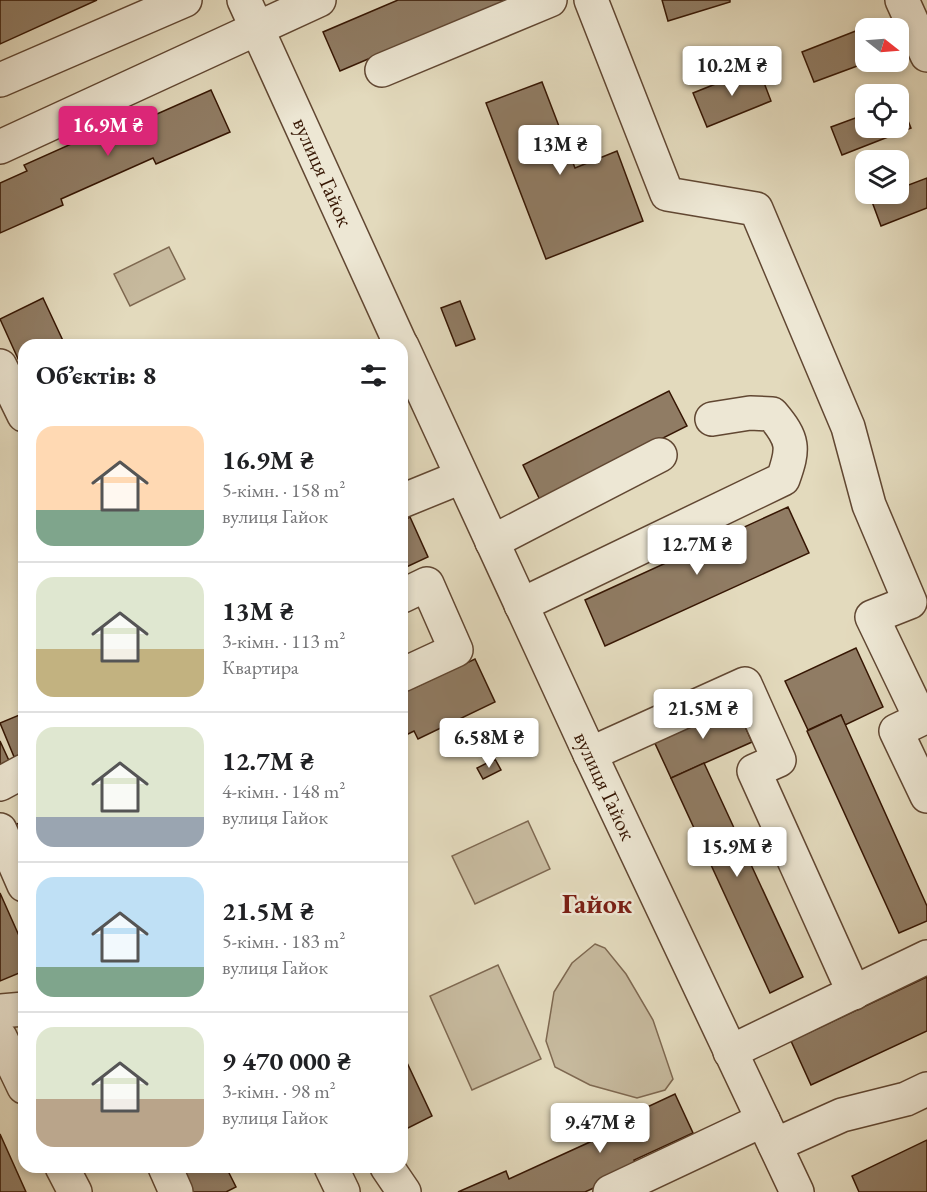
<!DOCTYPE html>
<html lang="uk">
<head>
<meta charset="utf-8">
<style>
	:root { --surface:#fff; --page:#f2f2f2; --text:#202124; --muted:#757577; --line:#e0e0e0; --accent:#db2777 }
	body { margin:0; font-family:"EB Garamond",serif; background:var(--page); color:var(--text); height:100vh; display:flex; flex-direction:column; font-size:22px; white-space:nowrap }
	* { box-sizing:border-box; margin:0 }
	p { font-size:20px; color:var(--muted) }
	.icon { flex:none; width:33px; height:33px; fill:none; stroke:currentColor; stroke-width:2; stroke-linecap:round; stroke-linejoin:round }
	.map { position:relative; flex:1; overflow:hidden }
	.sheet { position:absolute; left:18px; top:339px; width:390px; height:834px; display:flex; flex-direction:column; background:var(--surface); border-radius:18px; box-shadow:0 3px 9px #0003 }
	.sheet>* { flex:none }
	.needle { width:39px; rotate:107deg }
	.buttons { position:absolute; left:855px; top:18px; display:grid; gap:12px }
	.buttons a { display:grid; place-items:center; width:54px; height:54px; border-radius:12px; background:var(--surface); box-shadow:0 3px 9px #0003; font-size:30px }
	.price { position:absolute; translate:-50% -51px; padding:0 14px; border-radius:6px; background:#fff; color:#222; font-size:20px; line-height:39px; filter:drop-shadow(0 2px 3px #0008) }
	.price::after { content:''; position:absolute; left:50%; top:36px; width:18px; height:14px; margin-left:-9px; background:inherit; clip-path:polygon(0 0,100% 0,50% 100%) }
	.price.selected { background:var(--accent); color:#fff }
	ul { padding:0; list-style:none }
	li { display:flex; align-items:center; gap:18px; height:150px; padding:0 18px }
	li+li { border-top:2px solid var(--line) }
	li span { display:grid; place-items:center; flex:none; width:168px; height:120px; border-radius:18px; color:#555 }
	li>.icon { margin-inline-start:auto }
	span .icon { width:72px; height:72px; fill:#fffc; stroke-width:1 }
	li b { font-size:26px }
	h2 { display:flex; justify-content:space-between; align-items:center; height:72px; padding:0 18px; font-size:26px }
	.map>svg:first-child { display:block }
	.green { fill:#c6b99d; stroke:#7e6850; stroke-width:1.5 }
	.building { fill:#907c64; stroke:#361603; stroke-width:1.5 }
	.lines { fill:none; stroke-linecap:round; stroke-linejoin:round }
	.minor-casing { stroke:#614732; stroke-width:36 }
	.minor { stroke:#ede7d4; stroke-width:33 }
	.labels { text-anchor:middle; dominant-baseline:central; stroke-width:5; stroke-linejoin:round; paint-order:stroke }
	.street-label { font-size:22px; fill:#361603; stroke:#ede7d4 }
	.district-label { font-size:28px; font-weight:bold; fill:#7a1f14; stroke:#ede7d4 }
</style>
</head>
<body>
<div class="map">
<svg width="927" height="1192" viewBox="0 0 927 1192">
	<rect width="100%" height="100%" fill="#e3dabd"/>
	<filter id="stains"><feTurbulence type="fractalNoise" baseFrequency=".00333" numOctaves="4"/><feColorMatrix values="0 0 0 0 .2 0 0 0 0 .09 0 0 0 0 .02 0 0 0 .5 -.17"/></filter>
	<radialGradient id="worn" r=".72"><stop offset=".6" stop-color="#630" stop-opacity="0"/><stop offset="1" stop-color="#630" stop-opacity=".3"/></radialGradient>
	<!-- green -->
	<g class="green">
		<polygon points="169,247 185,279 130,306 114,274"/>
		<polygon points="528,821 550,869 475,904 452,856"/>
		<polygon points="595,944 605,948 626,974 653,1020 673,1079 665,1090 637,1098 590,1085 555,1067 546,1041 554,992 572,963"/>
		<polygon points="498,965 541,1059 472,1090 430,996"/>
	</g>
	<!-- building -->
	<g class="building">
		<polygon points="0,0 97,0 0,44"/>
		<polygon points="398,0 507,0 340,71 323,32"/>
		<polygon points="662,0 730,0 730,2 668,21"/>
		<polygon points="871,25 872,28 866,28 866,62 868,62 814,82 802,52"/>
		<polygon points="758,67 771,101 707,127 693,93"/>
		<polygon points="542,82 575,168 617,151 643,221 546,259 486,103"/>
		<polygon points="211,90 230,132 156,164 153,158 61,199 63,205 0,233 0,183 27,171 24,165 145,111 148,118"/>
		<polygon points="898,101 900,101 911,128 842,155 831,127 866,114 866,128 898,128"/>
		<polygon points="927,178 927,208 881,226 871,199 886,194 898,194 898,189"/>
		<polygon points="43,298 65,345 24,345 24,372 0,319"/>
		<polygon points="460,301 475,339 456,346 441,308"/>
		<polygon points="669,391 687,426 540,500 523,465"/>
		<polygon points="788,507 809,553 605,646 585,600"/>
		<polygon points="410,517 428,557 402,569 402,521"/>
		<polygon points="856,648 883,707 845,725 841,715 808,730 785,681"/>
		<polygon points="475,659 495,702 418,739 414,731 402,737 402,685 411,681 414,688"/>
		<polygon points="734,702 752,742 671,778 653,739"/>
		<polygon points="24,713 24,762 17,764 0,723"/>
		<polygon points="841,715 927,906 927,921 899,933 807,731"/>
		<polygon points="0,741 11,765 0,770"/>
		<polygon points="495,759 501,770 483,779 477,768"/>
		<polygon points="704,763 803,977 770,993 671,778"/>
		<polygon points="24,821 24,852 12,826"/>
		<polygon points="0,893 24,947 24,971 0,981"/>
		<polygon points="927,977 927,1031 811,1085 791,1041"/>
		<polygon points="402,1052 432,1116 402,1131"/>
		<polygon points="675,1094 693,1133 634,1160 638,1168 585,1192 458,1192 506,1171 509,1179 603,1136 600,1129"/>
		<polygon points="0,1134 26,1192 0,1192"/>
		<polygon points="927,1140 927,1192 859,1192 852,1176"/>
		<polygon points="181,1167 226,1167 236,1187 226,1192 193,1192"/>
	</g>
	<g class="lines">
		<!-- minor casing -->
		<g class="minor-casing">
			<g id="minor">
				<polyline points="244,0 401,345"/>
				<polyline points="591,0 667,194 756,209 848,427 869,505 910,602 872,617 921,719 896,731 927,796"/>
				<polyline points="902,0 927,55"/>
				<polyline points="382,70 550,0"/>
				<polyline points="0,80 185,0"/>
				<polyline points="0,147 319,0"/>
				<polyline points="402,346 590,754 797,1192"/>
				<polyline points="0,366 24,415"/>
				<polyline points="402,501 461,477"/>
				<polyline points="492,542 660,455"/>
				<polyline points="402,596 427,584 456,650 402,675"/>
				<path d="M521,605L783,479C794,448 794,440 772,414L750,413L712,419"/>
				<polyline points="590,754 745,684 779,760 754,771 854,993"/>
				<polyline points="0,784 24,771"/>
				<polyline points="0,830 24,885"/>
				<polyline points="0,1011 24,1009"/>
				<polyline points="0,1037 24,1087"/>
				<polyline points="730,1052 927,957"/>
				<polyline points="775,1145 842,1115 906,1099 927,1089"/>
				<polyline points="62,1167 75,1192"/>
				<polyline points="165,1167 176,1192"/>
				<polyline points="331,1167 343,1192"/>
				<polyline points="387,1167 404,1192"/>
				<polyline points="610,1192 763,1120"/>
			</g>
		</g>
		<!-- minor -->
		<use href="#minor" class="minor"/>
	</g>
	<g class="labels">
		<!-- street labels -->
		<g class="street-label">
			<text transform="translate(323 172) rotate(66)">вулиця Гайок</text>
			<text transform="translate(605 786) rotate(65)">вулиця Гайок</text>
		</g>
		<!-- district labels -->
		<g class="district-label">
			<text x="597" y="903">Гайок</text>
		</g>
	</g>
	<rect width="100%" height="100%" filter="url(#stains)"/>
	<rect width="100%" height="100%" fill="url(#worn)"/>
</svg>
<div class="buttons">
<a><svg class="needle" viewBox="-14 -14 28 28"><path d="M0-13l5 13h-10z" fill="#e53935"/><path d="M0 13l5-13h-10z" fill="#757577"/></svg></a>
<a><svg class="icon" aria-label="locate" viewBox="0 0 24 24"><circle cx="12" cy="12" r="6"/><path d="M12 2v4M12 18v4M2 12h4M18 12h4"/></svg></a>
<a><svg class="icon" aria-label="layers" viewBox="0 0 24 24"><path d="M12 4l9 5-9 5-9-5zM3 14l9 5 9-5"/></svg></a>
</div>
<b class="price" style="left:732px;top:97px">10.2M ₴</b>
<b class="price selected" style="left:108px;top:157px">16.9M ₴</b>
<b class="price" style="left:560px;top:176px">13M ₴</b>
<b class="price" style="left:697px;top:576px">12.7M ₴</b>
<b class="price" style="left:703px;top:740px">21.5M ₴</b>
<b class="price" style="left:489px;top:769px">6.58M ₴</b>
<b class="price" style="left:737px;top:878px">15.9M ₴</b>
<b class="price" style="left:600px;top:1154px">9.47M ₴</b>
<section class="sheet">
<h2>Об’єктів: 8<svg class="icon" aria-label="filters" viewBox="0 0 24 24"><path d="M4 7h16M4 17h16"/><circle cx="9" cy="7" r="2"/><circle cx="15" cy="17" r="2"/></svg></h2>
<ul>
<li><span style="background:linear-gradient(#ffd9b3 70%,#7fa58c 0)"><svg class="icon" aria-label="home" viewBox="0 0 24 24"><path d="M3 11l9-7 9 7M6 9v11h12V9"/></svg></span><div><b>16.9M ₴</b><p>5-кімн. · 158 m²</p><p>вулиця Гайок</p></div></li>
<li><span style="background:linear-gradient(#dfe7d0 60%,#c2b280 0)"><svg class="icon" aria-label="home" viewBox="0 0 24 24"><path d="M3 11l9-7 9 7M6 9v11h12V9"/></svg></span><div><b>13M ₴</b><p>3-кімн. · 113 m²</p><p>Квартира</p></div></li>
<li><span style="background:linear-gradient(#dfe7d0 75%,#9aa5b1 0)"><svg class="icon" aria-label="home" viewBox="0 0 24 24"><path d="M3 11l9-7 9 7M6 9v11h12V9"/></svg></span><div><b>12.7M ₴</b><p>4-кімн. · 148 m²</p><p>вулиця Гайок</p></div></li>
<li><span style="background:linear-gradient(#bfe0f5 75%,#7fa58c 0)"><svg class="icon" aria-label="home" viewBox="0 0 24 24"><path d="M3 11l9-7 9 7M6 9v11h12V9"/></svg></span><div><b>21.5M ₴</b><p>5-кімн. · 183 m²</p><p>вулиця Гайок</p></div></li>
<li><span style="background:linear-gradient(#dfe7d0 60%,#b9a48a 0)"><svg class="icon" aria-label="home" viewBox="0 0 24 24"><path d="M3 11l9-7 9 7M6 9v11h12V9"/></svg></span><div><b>9 470 000 ₴</b><p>3-кімн. · 98 m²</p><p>вулиця Гайок</p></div></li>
</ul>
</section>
</div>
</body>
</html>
